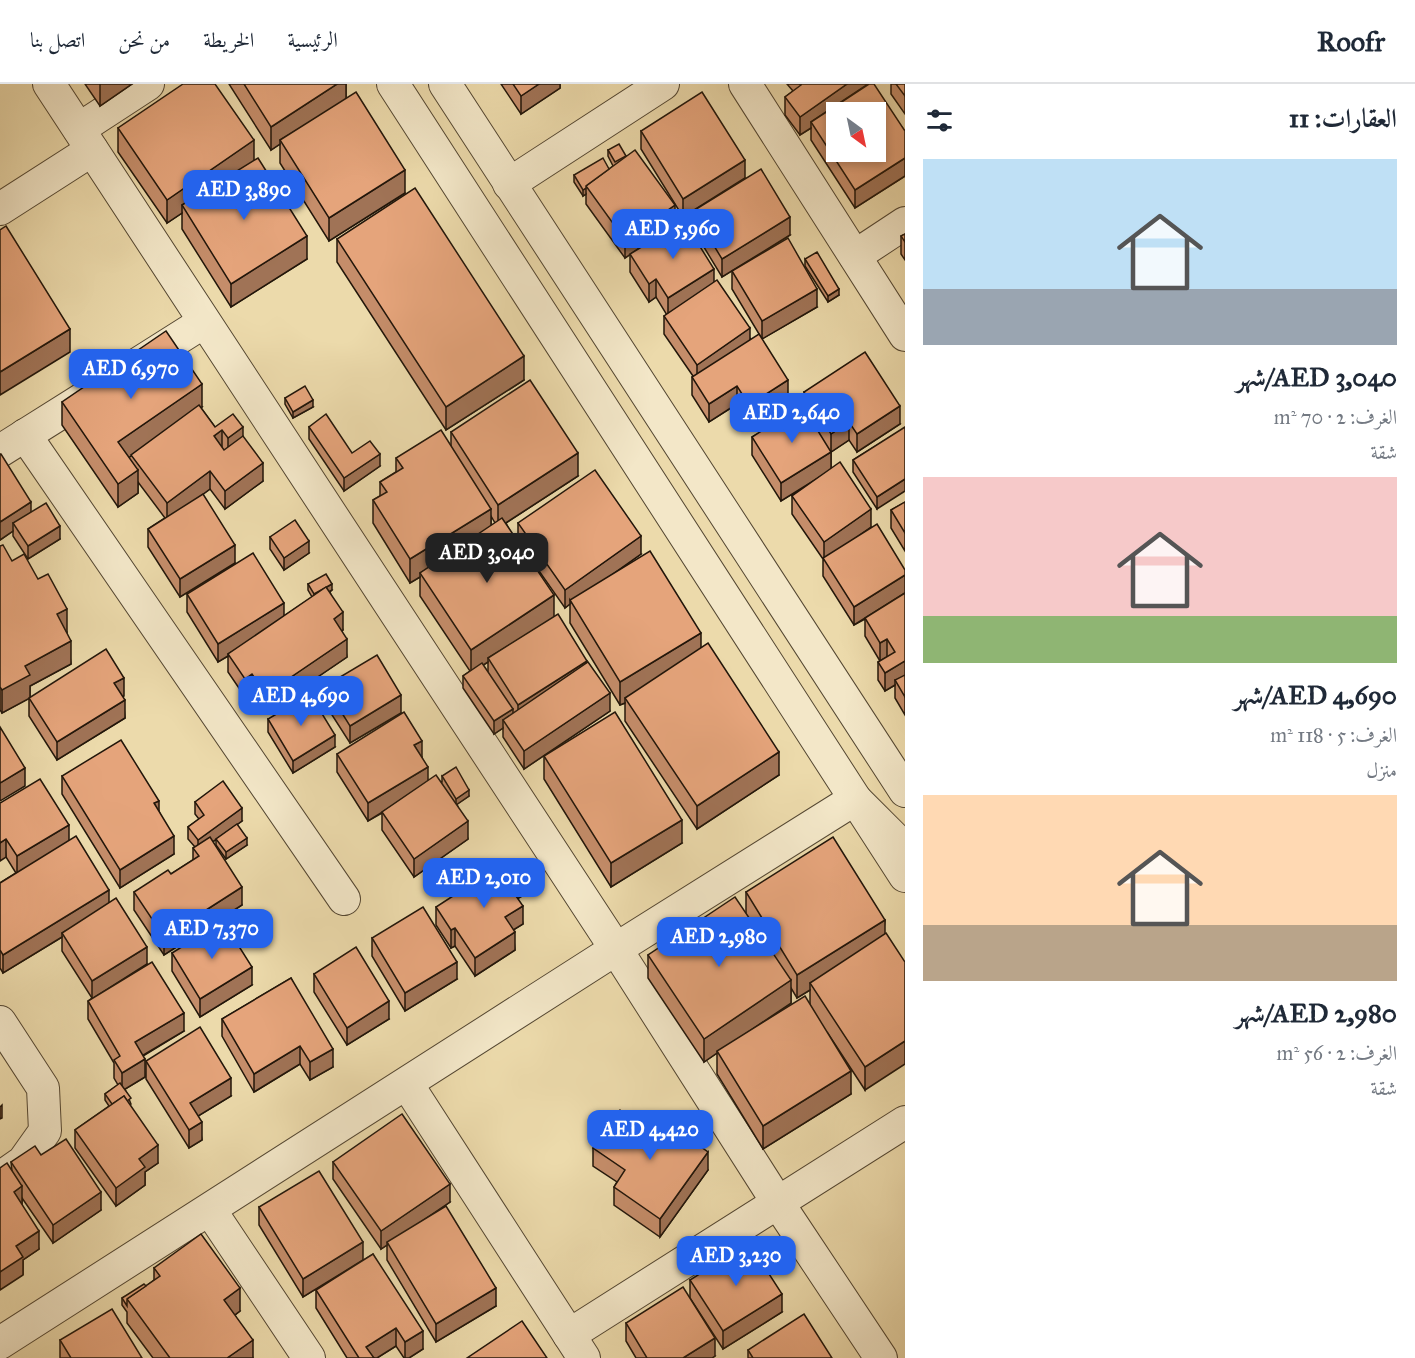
<!DOCTYPE html>
<html lang="ar">
<head>
<meta charset="utf-8">
<style>
	:root { --surface:#fff; --page:#f2f2f3; --text:#1f2937; --muted:#747a83; --line:#e0e1e3; --accent:#2563eb }
	body { margin:0; font-family:"IM FELL Great Primer",Amiri,serif; background:var(--page); color:var(--text); direction:rtl; height:100vh; display:flex; flex-direction:column; font-size:22px; white-space:nowrap }
	* { box-sizing:border-box; margin:0 }
	p { font-size:20px; color:var(--muted) }
	.icon { flex:none; width:33px; height:33px; fill:none; stroke:currentColor; stroke-width:2; stroke-linecap:round; stroke-linejoin:round }
	.map { position:relative; flex:1; overflow:hidden; direction:ltr }
	.details { display:flex; flex-direction:column; background:var(--surface); width:510px }
	.details>* { flex:none }
	.needle { width:39px; rotate:147deg }
	.tools { position:absolute; left:826px; top:18px; display:grid; gap:12px }
	.tools a { display:grid; place-items:center; width:60px; height:60px; border-radius:0px; background:var(--surface); box-shadow:0 3px 9px #0003; font-size:30px }
	.price { position:absolute; translate:-50% -51px; padding:0 14px; border-radius:12px; background:var(--accent); color:#fff; font-size:20px; line-height:39px; filter:drop-shadow(0 2px 3px #0008) }
	.price::after { content:''; position:absolute; left:50%; top:36px; width:18px; height:14px; margin-left:-9px; background:inherit; clip-path:polygon(0 0,100% 0,50% 100%) }
	.price.active { background:#222; color:#fff }
	ul { padding:0; list-style:none }
	li { display:grid; align-content:center; gap:12px; height:318px; padding:0 18px }
	li span { display:grid; place-items:center; height:186px; border-radius:0px; color:#555 }
	li>.icon { margin-inline-start:auto }
	span .icon { width:108px; height:108px; fill:#fffc; stroke-width:1 }
	li b { font-size:26px }
	h2 { display:flex; justify-content:space-between; align-items:center; height:72px; padding:0 18px; font-size:26px }
	header { display:flex; align-items:center; gap:36px; box-sizing:border-box; height:84px; padding:0 30px; background:var(--surface); border-bottom:2px solid var(--line) }
	header strong { font-size:28px }
	nav { display:flex; gap:33px; margin-inline-start:auto; font-size:21px }
	main { display:flex; flex:1; min-height:0 }
	.map>svg:first-child { display:block }
	.lines { fill:none; stroke-linecap:round; stroke-linejoin:round }
	.minor-casing { stroke:#544732; stroke-width:34 }
	.minor { stroke:#f3e7c8; stroke-width:32 }
	.wall { fill:#c58d6a; stroke:#22160a; stroke-width:1.5; fill-rule:evenodd }
	.shaded-wall { fill:#a07356; stroke:#22160a; stroke-width:1.5 }
	.building { fill:#e5a47b; stroke:#22160a; stroke-width:1.5; fill-rule:evenodd }
</style>
</head>
<body>
<header>
<strong>Roofr</strong>
<nav><a>الرئيسية</a><a>الخريطة</a><a>من نحن</a><a>اتصل بنا</a></nav>
</header>
<main>
<section class="details">
<h2>العقارات: 11<svg class="icon" aria-label="filters" viewBox="0 0 24 24"><path d="M4 7h16M4 17h16"/><circle cx="9" cy="7" r="2"/><circle cx="15" cy="17" r="2"/></svg></h2>
<ul>
<li><span style="background:linear-gradient(#bfe0f5 70%,#9aa5b1 0)"><svg class="icon" aria-label="home" viewBox="0 0 24 24"><path d="M3 11l9-7 9 7M6 9v11h12V9"/></svg></span><div><b>AED 3,040/شهر</b><p>الغرف: 2 · 70 m²</p><p>شقة</p></div></li>
<li><span style="background:linear-gradient(#f6c9c9 75%,#8fb573 0)"><svg class="icon" aria-label="home" viewBox="0 0 24 24"><path d="M3 11l9-7 9 7M6 9v11h12V9"/></svg></span><div><b>AED 4,690/شهر</b><p>الغرف: 5 · 118 m²</p><p>منزل</p></div></li>
<li><span style="background:linear-gradient(#ffd9b3 70%,#b9a48a 0)"><svg class="icon" aria-label="home" viewBox="0 0 24 24"><path d="M3 11l9-7 9 7M6 9v11h12V9"/></svg></span><div><b>AED 2,980/شهر</b><p>الغرف: 2 · 56 m²</p><p>شقة</p></div></li>
</ul>
</section>
<div class="map">
<svg width="905" height="1274" viewBox="0 0 905 1274">
	<rect width="100%" height="100%" fill="#ecdaab"/>
	<filter id="stains"><feTurbulence type="fractalNoise" baseFrequency=".00333" numOctaves="4"/><feColorMatrix values="0 0 0 0 .2 0 0 0 0 .09 0 0 0 0 .02 0 0 0 .5 -.17"/></filter>
	<radialGradient id="worn" r=".72"><stop offset=".6" stop-color="#630" stop-opacity="0"/><stop offset="1" stop-color="#630" stop-opacity=".3"/></radialGradient>
	<g class="lines">
		<!-- minor casing -->
		<g class="minor-casing">
			<g id="minor">
				<polyline points="49,0 616,865 778,1119 881,1274"/>
				<polyline points="393,0 905,792"/>
				<polyline points="445,0 905,707"/>
				<polyline points="745,0 905,251"/>
				<polyline points="79,45 148,0"/>
				<polyline points="509,100 663,0"/>
				<polyline points="0,125 92,66"/>
				<polyline points="855,172 905,139"/>
				<polyline points="136,281 204,238"/>
				<polyline points="25,351 344,815"/>
				<polyline points="0,367 97,306"/>
				<polyline points="0,938 43,1004 45,1047 23,1078 0,1094"/>
				<polyline points="407,1000 584,1274"/>
				<polyline points="210,1126 309,1274"/>
				<polyline points="569,1251 905,1038"/>
				<polyline points="0,1259 616,865 855,715 905,765"/>
			</g>
		</g>
		<!-- minor -->
		<use href="#minor" class="minor"/>
	</g>
	<!-- wall -->
	<g class="wall">
		<polygon points="85,0 132,0 100,22"/>
		<polygon points="229,0 346,0 346,14 405,109 329,157 280,79 280,60 271,66"/>
		<polygon points="501,0 560,0 560,4 521,30"/>
		<polygon points="787,0 868,0 905,47 905,92 855,124 811,56 811,44 800,51 785,31 785,13 793,7"/>
		<polygon points="891,0 905,0 905,30 891,10"/>
		<polygon points="118,44 254,77 307,175 231,223 182,145 182,129 167,139 118,68"/>
		<polygon points="641,47 745,94 683,133 641,65"/>
		<polygon points="608,66 626,72 675,139 625,174 586,120 586,110 583,112 574,98 574,91 609,85 613,82 608,72"/>
		<polygon points="693,127 790,151 722,193 693,145"/>
		<polygon points="905,150 905,176 901,170 901,152"/>
		<polygon points="337,155 524,296 446,346 337,178"/>
		<polygon points="630,170 714,198 788,314 749,339 737,320 709,338 692,311 692,293 693,292 664,250 664,232 667,231 656,213 649,218 630,188"/>
		<polygon points="805,175 839,211 828,218 805,182"/>
		<polygon points="732,187 817,223 762,255 732,205"/>
		<polygon points="804,308 900,340 857,368 849,356 831,368 831,384 871,443 855,454 905,509 905,631 895,614 895,601 885,607 878,596 878,578 880,577 865,552 865,535 854,541 823,492 823,475 792,430 792,412 810,399 781,417 752,371 752,353 804,324"/>
		<polygon points="285,314 313,323 293,334 285,320"/>
		<polygon points="62,318 202,323 201,324 215,343 243,353 263,397 225,425 210,405 197,414 235,479 180,513 148,463 148,445 165,434 138,398 138,409 118,423 62,341"/>
		<polygon points="309,343 352,369 380,382 344,407 309,355"/>
		<polygon points="905,344 877,425 853,388 853,376"/>
		<path d="M451,348L578,392L506,439L554,533L587,579L610,627L524,685L503,653V644L494,650L463,604V592L470,587L420,512V493L410,499L373,439V416L380,412V398L396,388V374L451,362ZM491,432L495,439L491,442ZM488,578V589L483,581Z"/>
		<polygon points="0,370 31,428 60,455 28,475 13,452 13,447 0,456"/>
		<polygon points="905,418 905,467 891,444 891,426"/>
		<polygon points="518,439 641,470 621,484 701,564 779,691 697,745 625,637 625,619 620,621 570,539 570,520 565,524 518,457"/>
		<polygon points="270,453 309,469 284,486 270,465"/>
		<polygon points="0,462 67,548 71,580 30,602 30,613 124,612 123,612 125,634 57,676 29,632 29,614 2,629 0,626"/>
		<polygon points="308,500 332,506 330,508 343,546 342,547 347,573 266,628 252,608 245,613 228,588 228,572 218,578 187,528 187,510 284,532 312,513 308,506"/>
		<polygon points="325,602 401,629 350,659 325,620"/>
		<polygon points="268,635 335,663 293,689 268,648"/>
		<polygon points="337,670 422,673 428,697 442,698 442,692 469,712 457,720 468,755 414,793 382,746 382,729 368,737 337,688"/>
		<polygon points="544,672 682,759 611,803 544,695"/>
		<polygon points="62,692 159,727 174,770 120,804 62,710"/>
		<polygon points="195,718 242,737 226,748 247,761 226,775 216,761 216,755 213,758 242,821 164,871 134,826 134,808 171,790 193,776 193,764 195,763 188,755 188,743 199,735 195,730"/>
		<polygon points="0,719 69,757 147,880 109,904 184,947 143,972 145,993 125,1005 131,1020 130,1021 158,1079 145,1088 145,1101 116,1122 75,1064 75,1046 109,1022 105,1016 105,1010 118,1001 114,994 114,979 88,935 88,917 92,914 62,867 62,853 3,889 0,884 0,799 16,789 6,773"/>
		<path d="M746,808L885,836L865,1006L827,948L851,1010L763,1065L717,990V969L704,978L648,894V871L746,829ZM791,904L797,914L810,906V921L761,940L791,919Z"/>
		<polygon points="522,812 518,814 523,840 513,846 515,866 475,892 455,862 451,864 436,841 436,823"/>
		<polygon points="372,854 457,895 405,927 372,872"/>
		<polygon points="172,869 252,901 200,933 172,887"/>
		<polygon points="314,890 389,935 347,961 314,908"/>
		<polygon points="291,894 333,983 310,996 300,980 254,1008 222,952 222,935"/>
		<polygon points="146,977 231,1012 198,1032 202,1056 189,1064 146,995"/>
		<polygon points="651,1048 708,1086 660,1153 614,1121 614,1103 617,1098 593,1082 593,1064"/>
		<polygon points="41,1071 101,1126 53,1159 22,1114 22,1121 39,1165 23,1176 23,1191 11,1078"/>
		<polygon points="333,1078 450,1118 421,1138 496,1222 436,1258 387,1176 387,1161 381,1165 333,1095"/>
		<polygon points="259,1123 363,1176 303,1213 259,1141"/>
		<polygon points="373,1170 423,1265 409,1274 404,1274 396,1262 377,1274 347,1274 316,1224 316,1206"/>
		<polygon points="154,1184 240,1227 235,1231 253,1274 153,1274 127,1239 127,1228 122,1221 122,1214 146,1202 154,1196"/>
		<polygon points="690,1196 782,1228 723,1265 690,1214"/>
		<polygon points="626,1239 715,1272 712,1274 636,1274 626,1257"/>
		<polygon points="60,1256 142,1274 60,1274"/>
		<polygon points="748,1266 832,1274 748,1274"/>
	</g>
	<!-- shaded-wall -->
	<g class="shaded-wall">
		<polygon points="100,0 132,0 100,22"/>
		<polygon points="337,0 346,0 346,17 280,56 280,60 271,66 271,43"/>
		<polygon points="539,0 560,0 560,4 521,30 521,12"/>
		<polygon points="847,0 868,0 811,38 811,44 800,51 800,33"/>
		<polygon points="254,56 254,80 182,121 182,129 167,139 167,116"/>
		<polygon points="905,74 905,92 855,124 855,106"/>
		<polygon points="745,76 745,94 683,133 683,115"/>
		<polygon points="405,86 405,109 329,157 329,134"/>
		<polygon points="586,104 586,110 583,112 583,106"/>
		<polygon points="675,121 675,139 625,174 625,156"/>
		<polygon points="790,133 790,151 722,193 722,175"/>
		<polygon points="307,152 307,175 231,223 231,200"/>
		<polygon points="714,185 714,203 668,232 668,214"/>
		<polygon points="656,195 656,213 649,218 649,200"/>
		<polygon points="817,205 817,223 762,255 762,237"/>
		<polygon points="839,205 839,211 828,218 828,212"/>
		<polygon points="750,244 750,262 697,299 697,281"/>
		<polygon points="70,245 70,268 0,311 0,288"/>
		<polygon points="524,272 524,296 446,346 446,323"/>
		<polygon points="788,296 788,314 749,339 749,321"/>
		<polygon points="202,300 202,323 118,381 118,358"/>
		<polygon points="737,302 737,320 709,338 709,320"/>
		<polygon points="313,316 313,323 293,334 293,328"/>
		<polygon points="900,322 900,340 857,368 857,350"/>
		<polygon points="849,338 849,356 831,368 831,350"/>
		<polygon points="243,343 243,361 228,372 228,354"/>
		<polygon points="222,346 222,364 214,352"/>
		<polygon points="831,368 831,386 781,417 781,399"/>
		<polygon points="578,369 578,392 498,444 498,421"/>
		<polygon points="380,370 380,382 344,407 344,394"/>
		<polygon points="263,379 263,397 225,425 225,407"/>
		<polygon points="138,386 138,409 118,423 118,400"/>
		<polygon points="210,387 210,405 167,437 167,419"/>
		<polygon points="905,395 905,407 877,425 877,413"/>
		<polygon points="31,418 31,436 13,439 13,447 0,456 0,438"/>
		<polygon points="491,425 491,448 420,489 420,493 410,499 410,475"/>
		<polygon points="871,425 871,443 824,476 824,458"/>
		<polygon points="60,442 60,455 28,475 28,462"/>
		<polygon points="641,452 641,470 572,519 570,516 570,520 565,524 565,506"/>
		<polygon points="309,457 309,469 284,486 284,474"/>
		<polygon points="235,461 235,479 180,513 180,495"/>
		<polygon points="905,491 905,509 854,541 854,523"/>
		<polygon points="332,500 332,506 314,517 314,510"/>
		<polygon points="554,511 554,534 488,574 488,578 471,589 471,566"/>
		<polygon points="284,519 284,537 228,570 228,572 218,578 218,560"/>
		<polygon points="67,525 67,548 57,553 57,530"/>
		<polygon points="343,528 343,546 334,553 334,535"/>
		<polygon points="701,549 701,572 625,614 625,619 620,621 620,598"/>
		<polygon points="347,555 347,573 266,628 266,610"/>
		<polygon points="887,555 887,573 880,577 880,559"/>
		<polygon points="71,557 71,580 30,602 30,614 2,629 2,606 25,582"/>
		<polygon points="587,577 587,595 518,639 518,621"/>
		<polygon points="905,577 905,595 895,596 895,601 885,607 885,589"/>
		<polygon points="252,590 252,608 245,613 245,595"/>
		<polygon points="124,594 124,612 114,617 114,599"/>
		<polygon points="610,609 610,627 524,685 524,667"/>
		<polygon points="401,611 401,629 350,659 350,642"/>
		<polygon points="125,616 125,634 57,676 57,658"/>
		<polygon points="513,625 513,637 503,636 503,644 494,650 494,637"/>
		<polygon points="335,651 335,663 293,689 293,677"/>
		<polygon points="422,657 422,675 414,661"/>
		<polygon points="779,668 779,691 697,745 697,722"/>
		<polygon points="428,683 428,700 368,737 368,719"/>
		<polygon points="25,684 25,702 0,717 0,699"/>
		<polygon points="469,706 469,712 456,721 456,715"/>
		<polygon points="159,717 159,735 154,719"/>
		<polygon points="242,724 242,737 198,768 198,756"/>
		<polygon points="682,736 682,759 611,803 611,779"/>
		<polygon points="468,737 468,755 414,793 414,775"/>
		<polygon points="69,741 69,759 17,790 17,772"/>
		<polygon points="174,752 174,770 120,804 120,786"/>
		<polygon points="247,754 247,761 226,775 226,768"/>
		<polygon points="6,755 6,773 0,777 0,759"/>
		<polygon points="522,794 522,812 509,820 509,802"/>
		<polygon points="242,803 242,821 164,871 164,853"/>
		<polygon points="109,806 109,823 62,849 62,853 3,889 3,871"/>
		<polygon points="523,822 523,840 505,851 505,833"/>
		<polygon points="885,836 885,859 810,899 810,906 797,914 797,891"/>
		<polygon points="455,844 455,862 451,864 451,846"/>
		<polygon points="515,848 515,866 475,892 475,874"/>
		<polygon points="147,863 147,880 92,915 92,897"/>
		<polygon points="457,878 457,895 405,927 405,909"/>
		<polygon points="252,883 252,901 200,933 200,915"/>
		<polygon points="791,896 791,919 717,969 717,967 717,969 704,978 704,955"/>
		<polygon points="389,917 389,935 347,961 347,944"/>
		<polygon points="184,929 184,947 135,976 135,958"/>
		<polygon points="905,957 905,980 865,1006 865,983"/>
		<polygon points="300,962 300,980 254,1008 254,990"/>
		<polygon points="333,965 333,983 310,996 310,978"/>
		<polygon points="145,975 145,993 122,1007 122,989"/>
		<polygon points="851,987 851,1010 763,1065 763,1042"/>
		<polygon points="231,994 231,1012 190,1037 190,1019"/>
		<polygon points="2,1021 2,1034 0,1035 0,1023"/>
		<polygon points="202,1038 202,1056 189,1064 189,1046"/>
		<polygon points="158,1061 158,1079 145,1088 145,1101 116,1122 116,1104 139,1075"/>
		<polygon points="708,1068 708,1086 660,1153 660,1135"/>
		<polygon points="450,1100 450,1118 388,1160 387,1158 387,1161 381,1165 381,1147"/>
		<polygon points="22,1102 22,1120 14,1126 14,1108"/>
		<polygon points="101,1108 101,1126 53,1159 53,1141"/>
		<polygon points="39,1147 39,1165 23,1176 23,1191 0,1206 0,1188 16,1162"/>
		<polygon points="363,1158 363,1176 303,1213 303,1195"/>
		<polygon points="240,1204 240,1227 224,1239 224,1216"/>
		<polygon points="496,1204 496,1222 436,1258 436,1240"/>
		<polygon points="782,1210 782,1228 723,1265 723,1247"/>
		<polygon points="396,1244 396,1262 377,1274 366,1274 366,1263"/>
		<polygon points="423,1247 423,1265 409,1274 405,1274 405,1258"/>
		<polygon points="715,1254 715,1272 712,1274 683,1274"/>
		<polygon points="253,1256 253,1274 227,1274"/>
	</g>
	<!-- building -->
	<g class="building">
		<polygon points="183,0 215,0 254,56 167,116 118,44"/>
		<polygon points="244,0 337,0 271,43"/>
		<polygon points="513,0 539,0 521,12"/>
		<polygon points="800,0 847,0 800,33 785,13 801,1"/>
		<path d="M869,0H874L905,47V74L855,106L811,38ZM837,28H876V68H837Z"/>
		<polygon points="896,0 905,0 905,12"/>
		<polygon points="356,8 405,86 329,134 280,56"/>
		<polygon points="702,8 745,76 683,115 641,47"/>
		<polygon points="619,60 626,72 615,78 608,66"/>
		<polygon points="635,66 675,121 625,156 586,102"/>
		<polygon points="258,74 307,152 231,200 182,121"/>
		<polygon points="603,74 609,85 586,102 586,104 583,106 574,91"/>
		<polygon points="761,85 790,133 722,175 693,127"/>
		<polygon points="415,104 524,272 446,323 337,155"/>
		<polygon points="684,137 714,185 668,214 656,195 649,200 630,170"/>
		<polygon points="6,142 70,245 0,288 0,146"/>
		<polygon points="905,150 905,158 901,152"/>
		<polygon points="788,154 817,205 762,237 732,187"/>
		<polygon points="817,168 839,205 828,212 805,175"/>
		<polygon points="717,196 750,244 697,281 664,232"/>
		<polygon points="166,247 202,300 118,358 138,386 118,400 62,318"/>
		<polygon points="759,250 788,296 749,321 737,302 709,320 692,293"/>
		<polygon points="865,268 900,322 857,350 849,338 831,350 804,308"/>
		<polygon points="530,296 578,369 498,421 451,348"/>
		<polygon points="305,302 313,316 293,328 285,314"/>
		<polygon points="199,321 215,343 233,330 243,343 228,354 222,346 214,352 224,366 243,352 263,379 225,407 210,387 167,419 131,371"/>
		<polygon points="802,321 831,368 781,399 752,353"/>
		<polygon points="326,330 352,369 370,357 380,370 344,394 309,343"/>
		<polygon points="905,343 905,395 877,413 853,376"/>
		<polygon points="441,346 491,425 410,475 373,416 387,408 380,398 403,384 396,374"/>
		<polygon points="0,370 1,370 31,418 0,438"/>
		<polygon points="840,378 871,425 824,458 792,412"/>
		<polygon points="595,386 641,452 565,506 518,439"/>
		<polygon points="203,410 235,461 180,495 148,445"/>
		<polygon points="905,418 905,449 891,426"/>
		<polygon points="46,419 60,442 28,462 13,439"/>
		<polygon points="502,434 554,511 471,566 420,489"/>
		<polygon points="295,436 309,457 284,474 270,453"/>
		<polygon points="877,440 905,486 905,491 854,523 823,474"/>
		<polygon points="3,461 12,477 24,470 38,495 48,490 67,525 57,530 71,557 25,582 30,591 2,606 0,603 0,462"/>
		<polygon points="650,467 701,549 620,598 570,516"/>
		<polygon points="253,469 284,519 218,560 187,510"/>
		<polygon points="326,490 332,500 314,510 308,500"/>
		<polygon points="326,503 343,528 334,535 347,555 266,610 252,590 245,595 228,570"/>
		<polygon points="905,509 905,577 885,589 878,578 895,568 887,555 880,559 865,534"/>
		<polygon points="558,530 587,577 518,621 488,574"/>
		<polygon points="708,559 779,668 697,722 625,614"/>
		<polygon points="106,565 124,594 114,599 125,616 57,658 29,614"/>
		<polygon points="377,571 401,611 350,642 325,602"/>
		<polygon points="588,578 610,609 524,667 503,636"/>
		<polygon points="482,579 513,625 494,637 463,592"/>
		<polygon points="905,591 905,613 895,596"/>
		<polygon points="310,610 335,651 293,677 268,635"/>
		<polygon points="404,628 422,657 414,661 428,683 368,719 337,670"/>
		<polygon points="615,628 682,736 611,779 544,672"/>
		<polygon points="0,643 25,684 0,699"/>
		<polygon points="121,656 159,717 154,719 174,752 120,786 62,692"/>
		<polygon points="456,683 469,706 456,715 442,692"/>
		<polygon points="436,691 468,737 414,775 382,728"/>
		<polygon points="40,695 69,741 17,772 6,755 0,759 0,719"/>
		<polygon points="223,697 242,724 198,756 188,743 204,731 195,718"/>
		<polygon points="237,740 247,754 226,768 216,755"/>
		<polygon points="76,752 109,806 3,871 0,866 0,799"/>
		<polygon points="210,753 242,803 164,853 134,808 168,786 171,790 199,772 193,764"/>
		<polygon points="833,753 885,836 797,891 746,808"/>
		<polygon points="510,775 522,794 509,802 523,822 505,833 515,848 475,874 455,844 451,846 436,823"/>
		<polygon points="735,813 791,896 704,955 648,871"/>
		<polygon points="116,814 147,863 92,897 62,849"/>
		<polygon points="423,823 457,878 405,909 372,854"/>
		<polygon points="223,837 252,883 200,915 172,869"/>
		<polygon points="886,849 905,878 905,957 865,983 810,899"/>
		<polygon points="356,863 389,917 347,944 314,890"/>
		<polygon points="152,878 184,929 135,958 145,975 122,989 114,976 120,972 88,917"/>
		<polygon points="291,894 333,965 310,978 300,962 254,990 222,935"/>
		<polygon points="805,912 851,987 763,1042 717,967"/>
		<polygon points="200,943 231,994 190,1019 202,1038 189,1046 146,977"/>
		<polygon points="120,999 131,1014 127,1017 124,1012 112,1020 105,1010"/>
		<polygon points="124,1012 158,1061 139,1075 145,1083 116,1104 75,1046"/>
		<polygon points="620,1026 651,1048 661,1035 708,1068 660,1135 614,1103 625,1086 593,1064"/>
		<polygon points="402,1030 450,1100 381,1147 333,1078"/>
		<polygon points="66,1055 101,1108 53,1141 11,1078 35,1062 41,1071"/>
		<polygon points="7,1079 22,1102 14,1108 39,1147 16,1162 23,1173 0,1188 0,1084"/>
		<polygon points="319,1087 363,1158 303,1195 259,1123"/>
		<polygon points="446,1122 496,1204 436,1240 387,1158"/>
		<polygon points="201,1150 240,1204 224,1216 253,1256 227,1274 170,1274 127,1215 160,1192 154,1184"/>
		<polygon points="749,1159 782,1210 723,1247 690,1196"/>
		<polygon points="373,1170 423,1247 405,1258 396,1244 366,1263 374,1274 359,1274 316,1206"/>
		<polygon points="144,1200 146,1202 127,1215 127,1222 122,1214"/>
		<polygon points="683,1203 715,1254 683,1274 647,1274 626,1239"/>
		<polygon points="112,1225 142,1274 71,1274 60,1256"/>
		<polygon points="804,1230 832,1274 753,1274 748,1266"/>
		<polygon points="522,1237 547,1274 467,1274"/>
	</g>
	<rect width="100%" height="100%" filter="url(#stains)"/>
	<rect width="100%" height="100%" fill="url(#worn)"/>
</svg>
<div class="tools">
<a><svg class="needle" viewBox="-14 -14 28 28"><path d="M0-13l5 13h-10z" fill="#e53935"/><path d="M0 13l5-13h-10z" fill="#747a83"/></svg></a>
</div>
<b class="price" style="left:244px;top:137px">AED 3,890</b>
<b class="price" style="left:673px;top:176px">AED 5,960</b>
<b class="price" style="left:131px;top:316px">AED 6,970</b>
<b class="price" style="left:792px;top:360px">AED 2,640</b>
<b class="price active" style="left:487px;top:500px">AED 3,040</b>
<b class="price" style="left:301px;top:643px">AED 4,690</b>
<b class="price" style="left:484px;top:825px">AED 2,010</b>
<b class="price" style="left:212px;top:876px">AED 7,370</b>
<b class="price" style="left:719px;top:884px">AED 2,980</b>
<b class="price" style="left:650px;top:1077px">AED 4,420</b>
<b class="price" style="left:736px;top:1203px">AED 3,230</b>
</div>
</main>
</body>
</html>
